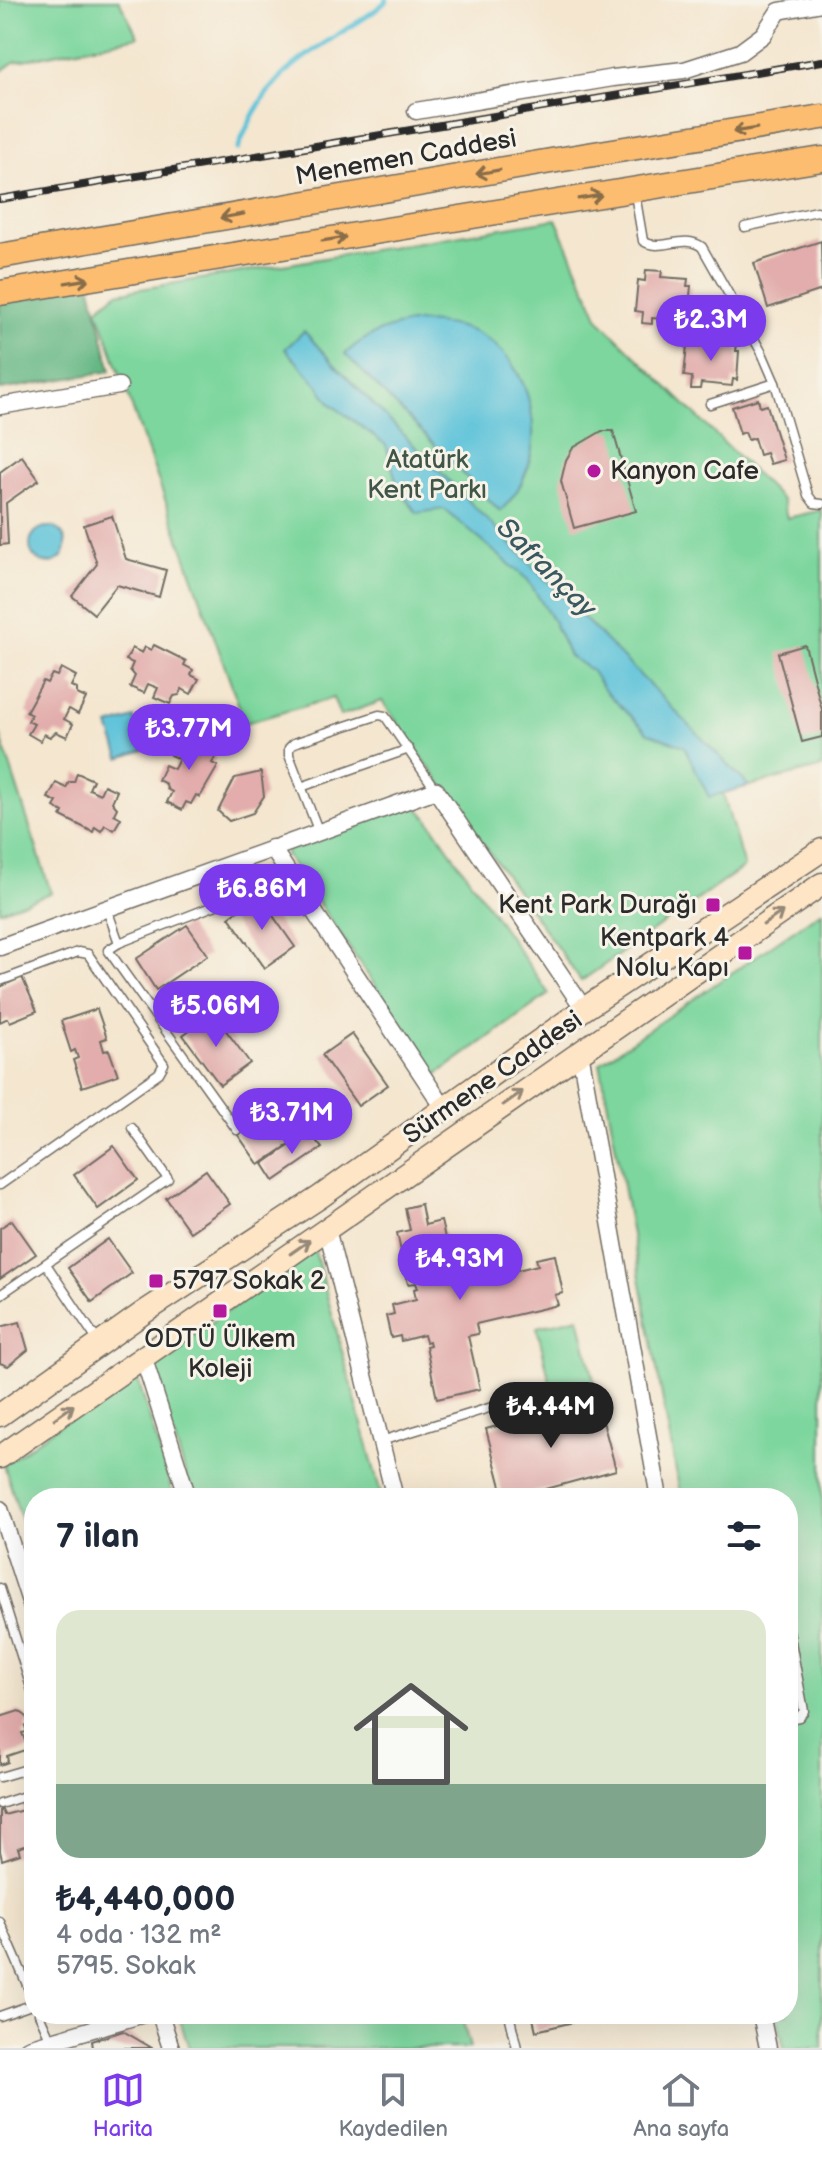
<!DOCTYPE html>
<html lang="tr">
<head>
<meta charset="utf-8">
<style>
	:root { --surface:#fff; --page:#f2f2f3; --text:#1f2937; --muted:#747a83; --line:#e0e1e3; --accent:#7c3aed }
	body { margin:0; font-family:"Balsamiq Sans",sans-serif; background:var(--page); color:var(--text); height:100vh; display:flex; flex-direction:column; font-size:30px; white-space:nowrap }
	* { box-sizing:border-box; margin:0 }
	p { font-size:26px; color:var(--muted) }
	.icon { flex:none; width:44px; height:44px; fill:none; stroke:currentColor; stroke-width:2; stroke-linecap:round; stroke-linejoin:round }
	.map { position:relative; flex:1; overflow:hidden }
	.panel { position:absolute; left:24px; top:1488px; width:774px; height:536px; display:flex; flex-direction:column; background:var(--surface); border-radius:32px; box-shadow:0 8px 32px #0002 }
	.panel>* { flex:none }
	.price { position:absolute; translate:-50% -68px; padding:0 18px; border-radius:28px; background:var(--accent); color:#fff; font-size:26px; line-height:52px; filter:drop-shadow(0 2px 4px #0008) }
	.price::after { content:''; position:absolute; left:50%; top:48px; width:24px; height:18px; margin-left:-12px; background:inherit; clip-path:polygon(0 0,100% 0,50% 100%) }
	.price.on { background:#222; color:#fff }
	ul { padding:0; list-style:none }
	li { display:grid; align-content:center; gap:16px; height:424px; padding:0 32px }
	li+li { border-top:2px solid var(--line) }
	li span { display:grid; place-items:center; height:248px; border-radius:24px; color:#555 }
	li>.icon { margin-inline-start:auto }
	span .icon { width:144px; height:144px; fill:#fffc; stroke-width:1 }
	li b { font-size:34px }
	h2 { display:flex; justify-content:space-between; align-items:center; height:96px; padding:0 32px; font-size:34px }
	.tabs { display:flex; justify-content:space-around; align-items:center; height:112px; border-top:2px solid var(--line); background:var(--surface); font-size:22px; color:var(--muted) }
	.tabs a { display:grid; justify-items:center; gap:4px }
	.tabs .on { color:var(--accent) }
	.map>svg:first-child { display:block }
	.green { fill:#7cd69d; stroke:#548064; stroke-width:2 }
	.forest { fill:#65b784; stroke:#487158; stroke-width:2 }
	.water { fill:#5bc2d9; stroke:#437682; stroke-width:2 }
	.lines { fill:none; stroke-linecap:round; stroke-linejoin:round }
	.stream { stroke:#5bc2d9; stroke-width:5 }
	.building { fill:#e2adac }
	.service-casing { stroke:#716c64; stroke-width:11 }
	.minor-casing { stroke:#716c64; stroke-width:19 }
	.secondary-casing { stroke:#716c64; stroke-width:25 }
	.primary-casing { stroke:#716c64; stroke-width:27 }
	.service { stroke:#fff; stroke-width:8 }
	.minor { stroke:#fff; stroke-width:16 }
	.secondary { stroke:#fee5c5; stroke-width:22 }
	.primary { stroke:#fcbd6f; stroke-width:24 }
	.rail-casing { stroke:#2b2b2b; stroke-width:8 }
	.rail { stroke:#f7f3e8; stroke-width:5; stroke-dasharray:15; stroke-linecap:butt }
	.oneway { stroke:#896d4a }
	.oneway2 { stroke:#948878 }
	.poi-dot { fill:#b5179e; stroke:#f7f3e8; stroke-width:3 }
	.labels { text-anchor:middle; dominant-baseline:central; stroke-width:6; stroke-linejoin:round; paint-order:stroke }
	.street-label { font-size:26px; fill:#2b2b2b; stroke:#f7f3e8 }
	.park-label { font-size:26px; fill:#3f5648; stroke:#f7f3e8 }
	.poi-label { font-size:26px; fill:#2b2b2b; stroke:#f7f3e8; text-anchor:start }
	.water-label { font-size:28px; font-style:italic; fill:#39585f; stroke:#f7f3e8 }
</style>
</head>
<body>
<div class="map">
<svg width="822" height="2048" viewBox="0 0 822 2048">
	<rect width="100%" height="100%" fill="#f7f3e8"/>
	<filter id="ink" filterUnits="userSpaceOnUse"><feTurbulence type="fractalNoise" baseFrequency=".0125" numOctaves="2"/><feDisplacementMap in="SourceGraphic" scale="16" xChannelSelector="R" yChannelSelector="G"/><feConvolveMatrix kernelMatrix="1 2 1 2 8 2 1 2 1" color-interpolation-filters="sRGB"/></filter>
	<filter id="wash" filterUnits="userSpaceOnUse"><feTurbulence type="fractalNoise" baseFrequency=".006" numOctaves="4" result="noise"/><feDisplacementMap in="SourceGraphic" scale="32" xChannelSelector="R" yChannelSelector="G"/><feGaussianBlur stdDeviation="1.8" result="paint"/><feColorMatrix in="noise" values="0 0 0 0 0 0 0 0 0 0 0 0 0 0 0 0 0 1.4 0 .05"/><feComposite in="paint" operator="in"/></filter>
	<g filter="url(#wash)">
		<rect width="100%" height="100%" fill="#f4e6cf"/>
		<!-- green -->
		<g class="green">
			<polygon points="0,0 119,0 138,37 14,62 0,72"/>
			<polygon points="556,219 600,321 782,500 787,518 822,510 822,767 723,793 744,867 581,981 382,701 340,716 333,698 245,723 97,309 117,293"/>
			<polygon points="0,734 51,893 0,911"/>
			<polygon points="401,805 416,806 428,819 549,994 436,1075 286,855 287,844"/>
			<polygon points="822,911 822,2048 784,2048 777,2014 788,2014 788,1498 681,1498 600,1063"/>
			<polygon points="314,1248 382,1498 193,1498 152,1366"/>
			<polygon points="579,1317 597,1393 555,1403 537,1327"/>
			<polygon points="135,1370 174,1498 34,1498 34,1560 4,1465"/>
			<polygon points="205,2014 461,2014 470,2048 189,2048 180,2020"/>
		</g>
		<!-- forest -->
		<polygon class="forest" points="89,279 111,371 0,390 0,295"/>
		<!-- water -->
		<g class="water">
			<path d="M417,322C440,322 464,325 484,337C541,373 551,466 500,511L345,354C366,334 390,326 417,322Z"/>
			<polygon points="304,331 334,364 749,786 709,797 684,746 648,733 605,691 591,670 569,656 553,621 528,580 444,509 417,513 398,488 386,445 331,404 318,385 285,349"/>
			<circle cx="48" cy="545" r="18"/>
			<polygon points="134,718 144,750 120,758 109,726"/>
		</g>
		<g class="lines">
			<!-- stream -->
			<path class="stream" d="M238,149C262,85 286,68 342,32C357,22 375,13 387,0"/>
		</g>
		<g id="blocks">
			<!-- building -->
			<g class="building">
				<polygon points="821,241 822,290 768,308 754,263"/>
				<polygon points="646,270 662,271 661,277 688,279 687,286 691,286 688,315 684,314 683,321 652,318 652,324 642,323 643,312 635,311 638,280 645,281"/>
				<polygon points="695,335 711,336 710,342 737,344 736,351 739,351 737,380 733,379 732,386 701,383 700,389 691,389 692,377 684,376 687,345 694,346"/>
				<polygon points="758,399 760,407 767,405 784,460 770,464 766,453 759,455 754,438 748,440 745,432 740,434 732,407"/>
				<polygon points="602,431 613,431 636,511 574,528 561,481 566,460 573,448"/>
				<polygon points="22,456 39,480 6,503 8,544 0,545 0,472"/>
				<polygon points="112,516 126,559 166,570 159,597 117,585 94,614 72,596 97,564 84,525"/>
				<polygon points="154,645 186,661 184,665 193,670 191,675 199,679 191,694 182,689 179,695 174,696 170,704 154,697 158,688 148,684 144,693 130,687 135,676 130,670 133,663 126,660 132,648 142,653 145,647 151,650"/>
				<polygon points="805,645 822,710 822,737 802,742 778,653"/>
				<polygon points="61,668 76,676 71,686 77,689 77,694 86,698 78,714 69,709 64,719 73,724 67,737 56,732 50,737 44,734 40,741 28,734 34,724 28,721 31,715 26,712 43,681 47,683 52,674 57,676"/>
				<polygon points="203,738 215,744 210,754 216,757 212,763 218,766 200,797 196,795 191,804 186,802 182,810 167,802 172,792 167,789 166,784 158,780 165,765 174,769 179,759 170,755 176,741 187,746 193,742 200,745"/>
				<polygon points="261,772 264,796 253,813 229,821 218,811 235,778"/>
				<polygon points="77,773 93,780 89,789 100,794 104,785 117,791 112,802 117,808 114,814 121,818 114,830 105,825 101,831 95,827 93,832 61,816 63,812 54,807 57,802 48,798 56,783 66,788 69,782 74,782"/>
				<polygon points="259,896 295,947 265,968 229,917"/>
				<polygon points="187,925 208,955 156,990 136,959"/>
				<polygon points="22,977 37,1011 10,1022 8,1018 0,1022 0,987"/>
				<polygon points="97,1009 107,1038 101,1040 104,1051 109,1050 118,1075 82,1087 73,1060 78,1058 75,1050 71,1052 61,1021"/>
				<polygon points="213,1013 250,1063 220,1085 183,1035"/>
				<polygon points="352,1034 388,1085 358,1106 322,1055"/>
				<polygon points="289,1100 310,1130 259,1165 238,1135"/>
				<polygon points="309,1132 322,1148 274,1181 263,1164"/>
				<polygon points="114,1146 138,1180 98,1209 74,1175"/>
				<polygon points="206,1170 230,1204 190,1232 166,1198"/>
				<polygon points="421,1204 425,1225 441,1221 454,1276 462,1274 464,1283 538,1265 536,1259 555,1255 563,1293 555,1295 558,1305 476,1324 478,1334 468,1336 480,1389 437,1399 426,1346 430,1345 429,1341 426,1342 424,1335 401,1341 400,1336 391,1338 386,1316 394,1314 392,1305 416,1299 414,1289 418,1288 416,1283 408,1284 397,1233 410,1230 405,1208"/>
				<polygon points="12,1220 36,1254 0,1279 0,1228"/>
				<polygon points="108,1239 132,1273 92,1302 68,1268"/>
				<polygon points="20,1322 28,1350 8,1366 0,1363 0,1327"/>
				<polygon points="597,1399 616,1470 513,1498 504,1498 486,1429"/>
				<polygon points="19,1711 26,1716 29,1725 25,1726 27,1732 22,1733 28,1749 7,1756 8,1762 0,1765 0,1717"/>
				<polygon points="34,1799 34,1843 18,1848 20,1854 2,1860 0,1851 0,1810 2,1810 4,1815 23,1810 21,1803"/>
				<polygon points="532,2014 603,2014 603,2015 536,2031"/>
				<polygon points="123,2031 152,2048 93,2048 92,2041"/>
			</g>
		</g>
	</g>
	<g filter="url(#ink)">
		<use href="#blocks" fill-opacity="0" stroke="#716c64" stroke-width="2"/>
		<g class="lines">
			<!-- service casing -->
			<g class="service-casing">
				<g id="service">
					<path d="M635,194L643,241C661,253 683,233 702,247L762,353L775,383L808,495L814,503L822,504"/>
					<polyline points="745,227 817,211 822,213"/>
					<polyline points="710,404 775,383"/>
					<polyline points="301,787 409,749"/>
					<polyline points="318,830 289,755 289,748 294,743 379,715 385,716 435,789"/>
					<polyline points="107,909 119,943 275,882"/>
					<polyline points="119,943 108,950 237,1130"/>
					<polyline points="0,981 78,952 88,954 164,1064 159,1073 0,1185"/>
					<polyline points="46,1264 99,1343"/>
					<polyline points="0,1295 168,1179 132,1128"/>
					<polyline points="381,1441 525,1397"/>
					<polyline points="0,1588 34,1697"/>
					<polyline points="788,1626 804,1711 799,1717 788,1719"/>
					<polyline points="0,1777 34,1767"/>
					<polyline points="0,1804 34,1793"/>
					<polyline points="0,1922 34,2001"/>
					<polyline points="39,2014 51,2041"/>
					<polyline points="509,2014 517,2048"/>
					<polyline points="0,2016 34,2004"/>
				</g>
			</g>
			<!-- minor casing -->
			<g class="minor-casing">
				<g id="minor">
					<polyline points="416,111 613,78 684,70 740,52 763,35 779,11 822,3"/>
					<polyline points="0,406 119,386"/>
					<polyline points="272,848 444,1108"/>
					<polyline points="0,947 436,790 584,1009"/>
					<polyline points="580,1052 659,1498"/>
					<polyline points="327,1229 395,1498"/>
					<polyline points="143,1356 188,1498"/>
					<polyline points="0,1509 34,1614"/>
					<polyline points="160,2014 171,2048"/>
					<polyline points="761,2014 768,2048"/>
					<polyline points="28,2048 144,2014"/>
				</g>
			</g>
			<!-- secondary casing -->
			<g class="secondary-casing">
				<g id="secondary">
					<polyline points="0,1415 143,1313 320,1197 584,1009 822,850"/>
					<polyline points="0,1457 822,884"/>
				</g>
			</g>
			<!-- primary casing -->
			<g class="primary-casing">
				<g id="primary">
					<polyline points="0,256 551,161 822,117"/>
					<polyline points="0,293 822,159"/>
				</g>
			</g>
			<!-- service -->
			<use href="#service" class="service"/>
			<!-- minor -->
			<use href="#minor" class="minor"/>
			<!-- secondary -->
			<use href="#secondary" class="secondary"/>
			<!-- primary -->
			<use href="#primary" class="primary"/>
			<!-- rail casing -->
			<g class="rail-casing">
				<polyline id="rail" points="0,199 822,61"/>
			</g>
			<!-- rail -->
			<use href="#rail" class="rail"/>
		</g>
		<!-- one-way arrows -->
		<defs><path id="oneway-shaft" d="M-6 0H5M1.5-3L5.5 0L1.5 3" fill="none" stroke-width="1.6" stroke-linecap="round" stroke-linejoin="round" transform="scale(2)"/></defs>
		<g class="oneway">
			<use href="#oneway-shaft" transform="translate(745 130) rotate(171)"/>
			<use href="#oneway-shaft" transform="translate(488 172) rotate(170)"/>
			<use href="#oneway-shaft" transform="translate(590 197) rotate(-9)"/>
			<use href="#oneway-shaft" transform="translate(232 216) rotate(170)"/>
			<use href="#oneway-shaft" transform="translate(334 239) rotate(-9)"/>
			<use href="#oneway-shaft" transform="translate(77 281) rotate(-9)"/>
		</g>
		<g class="oneway2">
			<use href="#oneway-shaft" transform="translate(773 918) rotate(-35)"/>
			<use href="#oneway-shaft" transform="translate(513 1098) rotate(-35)"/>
			<use href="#oneway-shaft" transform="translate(300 1247) rotate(-35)"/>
			<use href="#oneway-shaft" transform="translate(64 1412) rotate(-35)"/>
		</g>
	</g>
	<!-- markers -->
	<g class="poi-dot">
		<circle cx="594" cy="471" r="8"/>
		<rect x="705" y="897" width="16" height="16" rx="4"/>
		<rect x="737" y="945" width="16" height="16" rx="4"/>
		<rect x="148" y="1273" width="16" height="16" rx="4"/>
		<rect x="212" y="1303" width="16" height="16" rx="4"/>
	</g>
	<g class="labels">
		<!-- street labels -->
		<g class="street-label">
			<text transform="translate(406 158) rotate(-10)">Menemen Caddesi</text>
			<text transform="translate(493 1078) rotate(-35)">Sürmene Caddesi</text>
		</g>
		<!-- park labels -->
		<g class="park-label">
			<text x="427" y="460">Atatürk<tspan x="427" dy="30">Kent Parkı</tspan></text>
		</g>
		<!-- poi labels -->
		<g class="poi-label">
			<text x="610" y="471">Kanyon Cafe</text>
			<text x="697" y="905" text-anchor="end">Kent Park Durağı</text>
			<text x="729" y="938" text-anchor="end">Kentpark 4<tspan x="729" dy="30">Nolu Kapı</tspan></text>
			<text x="172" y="1281">5797 Sokak 2</text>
			<text x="220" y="1339" text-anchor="middle">ODTÜ Ülkem<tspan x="220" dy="30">Koleji</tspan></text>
		</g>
		<!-- water labels -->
		<g class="water-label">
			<text transform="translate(546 568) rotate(45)">Safrançay</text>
		</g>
	</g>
</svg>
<b class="price" style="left:711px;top:363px">₺2.3M</b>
<b class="price" style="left:189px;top:772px">₺3.77M</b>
<b class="price" style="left:262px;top:932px">₺6.86M</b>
<b class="price" style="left:216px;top:1049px">₺5.06M</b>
<b class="price" style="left:292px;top:1156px">₺3.71M</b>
<b class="price" style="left:460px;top:1302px">₺4.93M</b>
<b class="price on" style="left:551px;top:1450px">₺4.44M</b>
<section class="panel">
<h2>7 ilan<svg class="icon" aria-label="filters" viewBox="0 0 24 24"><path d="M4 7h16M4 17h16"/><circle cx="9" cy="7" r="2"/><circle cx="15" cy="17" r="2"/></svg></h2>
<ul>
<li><span style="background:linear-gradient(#dfe7d0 70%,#7fa58c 0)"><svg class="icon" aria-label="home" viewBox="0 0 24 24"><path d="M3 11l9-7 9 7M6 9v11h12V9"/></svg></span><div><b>₺4,440,000</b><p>4 oda · 132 m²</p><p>5795. Sokak</p></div></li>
</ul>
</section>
</div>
<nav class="tabs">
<a class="on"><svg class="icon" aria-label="map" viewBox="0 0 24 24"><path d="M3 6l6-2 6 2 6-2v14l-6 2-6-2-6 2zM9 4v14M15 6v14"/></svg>Harita</a>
<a><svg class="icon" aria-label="saved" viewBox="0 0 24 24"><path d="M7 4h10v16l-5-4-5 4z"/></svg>Kaydedilen</a>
<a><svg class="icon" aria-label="home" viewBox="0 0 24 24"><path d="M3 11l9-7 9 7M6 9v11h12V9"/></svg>Ana sayfa</a>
</nav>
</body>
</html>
